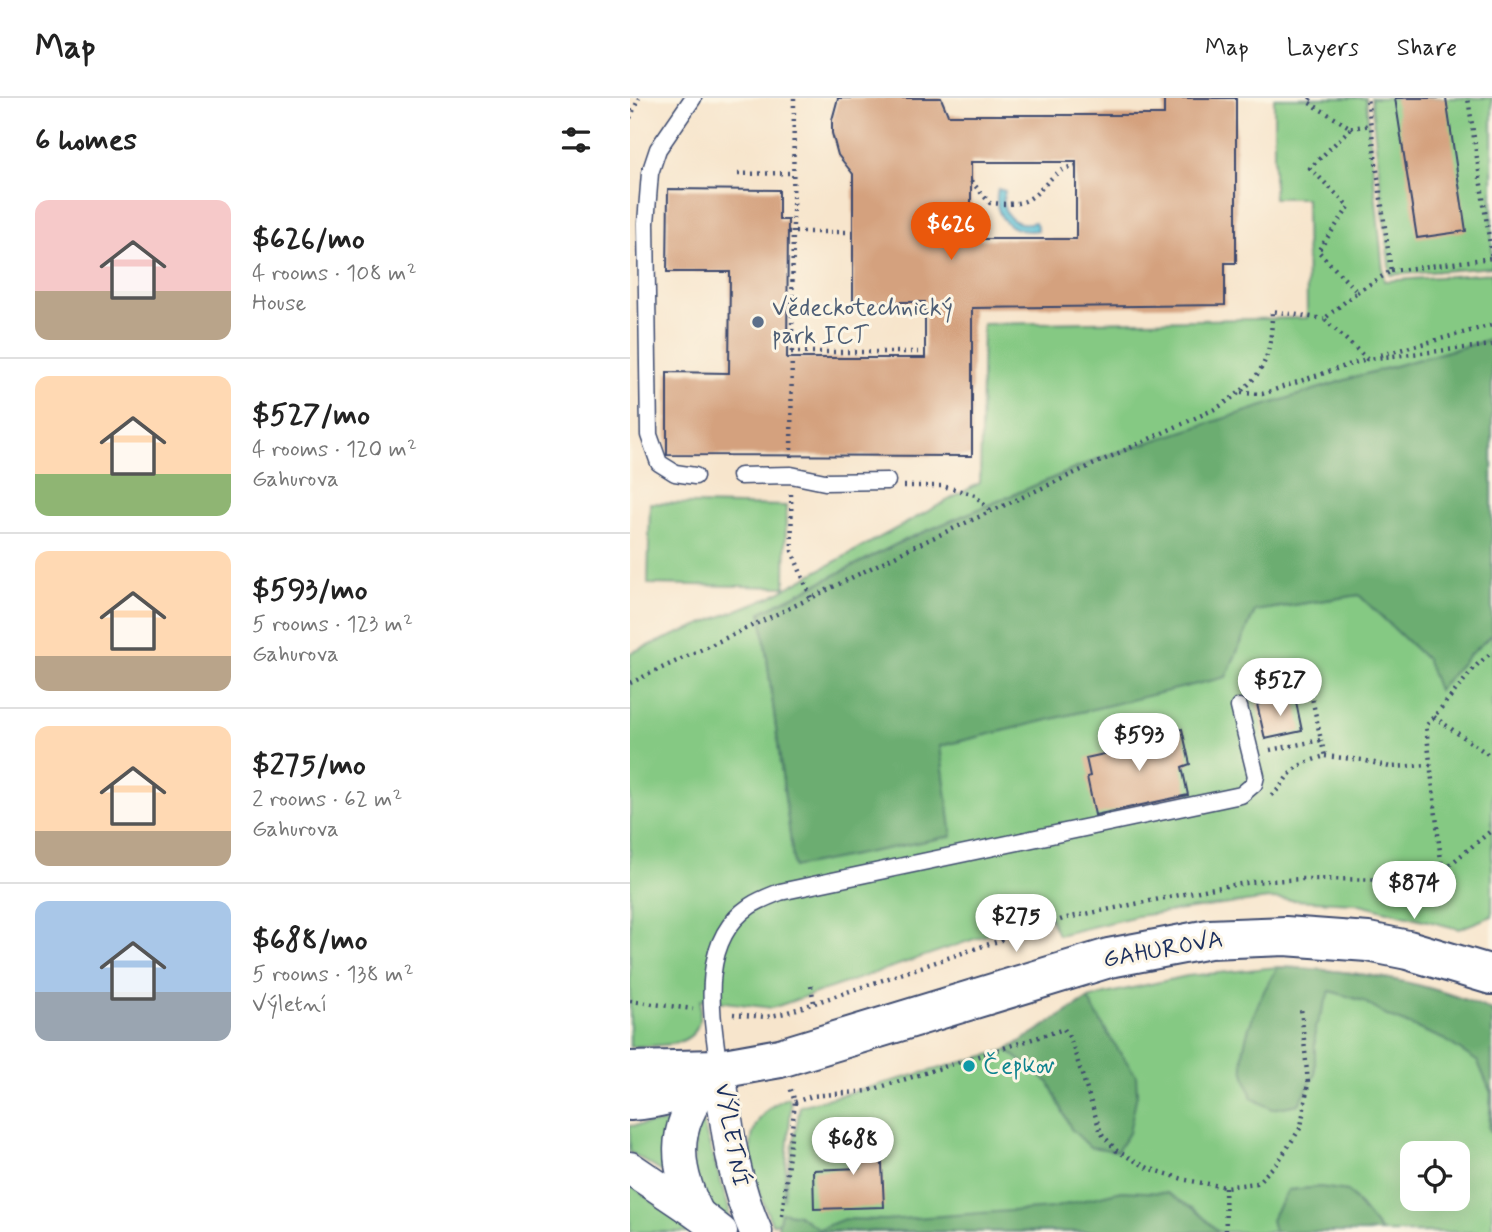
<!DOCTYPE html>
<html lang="en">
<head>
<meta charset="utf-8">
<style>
	:root { --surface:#fff; --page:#f6f6f6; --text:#222; --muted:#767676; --line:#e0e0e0; --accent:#ea580c }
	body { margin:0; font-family:Mynerve,sans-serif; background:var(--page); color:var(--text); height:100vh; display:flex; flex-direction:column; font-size:26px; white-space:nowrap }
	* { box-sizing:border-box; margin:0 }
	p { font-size:23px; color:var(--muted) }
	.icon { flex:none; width:38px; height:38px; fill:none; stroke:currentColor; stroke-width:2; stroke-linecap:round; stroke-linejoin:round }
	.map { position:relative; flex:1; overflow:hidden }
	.sheet { display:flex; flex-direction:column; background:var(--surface); width:630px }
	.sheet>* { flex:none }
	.tools { position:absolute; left:770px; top:1043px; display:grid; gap:14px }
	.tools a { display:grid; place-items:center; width:70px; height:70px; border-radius:14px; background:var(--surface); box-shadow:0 7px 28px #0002; font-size:35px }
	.price { position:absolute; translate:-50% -60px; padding:0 16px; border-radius:24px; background:#fff; color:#222; font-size:23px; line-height:46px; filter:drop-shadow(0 2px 4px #0008) }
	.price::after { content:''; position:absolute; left:50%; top:42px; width:21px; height:16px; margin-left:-10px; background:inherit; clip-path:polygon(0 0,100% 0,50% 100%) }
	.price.selected { background:var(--accent); color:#fff }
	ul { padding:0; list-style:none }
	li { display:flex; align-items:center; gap:21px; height:175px; padding:0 35px }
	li+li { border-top:2px solid var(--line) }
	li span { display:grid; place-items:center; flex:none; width:196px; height:140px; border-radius:14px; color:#555 }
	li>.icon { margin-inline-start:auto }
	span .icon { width:84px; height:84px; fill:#fffc; stroke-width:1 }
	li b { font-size:30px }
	h2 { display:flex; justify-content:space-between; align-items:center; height:84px; padding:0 35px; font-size:30px }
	header { display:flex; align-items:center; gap:42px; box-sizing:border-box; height:98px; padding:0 35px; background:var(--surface); border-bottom:2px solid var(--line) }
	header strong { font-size:33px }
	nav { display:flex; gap:38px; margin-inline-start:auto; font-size:24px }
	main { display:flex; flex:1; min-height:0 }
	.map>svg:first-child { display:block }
	.green { fill:#85c983; stroke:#507c70; stroke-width:2; fill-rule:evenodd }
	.forest { fill:#6cad71; stroke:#446e68; stroke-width:2 }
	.water { fill:#5ac1d7; stroke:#3a789a; stroke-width:2 }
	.building { fill:#d4a17e; fill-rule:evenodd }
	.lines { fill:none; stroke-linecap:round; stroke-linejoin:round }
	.lane-casing { stroke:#3c4a6e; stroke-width:19 }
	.street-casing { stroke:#3c4a6e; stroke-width:35 }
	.secondary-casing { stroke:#3c4a6e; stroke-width:42 }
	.path { stroke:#3c4a6e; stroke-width:4.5; stroke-dasharray:2 5; stroke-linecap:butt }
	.lane { stroke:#fff; stroke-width:16 }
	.street { stroke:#fff; stroke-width:32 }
	.secondary { stroke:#fff; stroke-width:38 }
	.path-bridge { stroke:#3c4a6e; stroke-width:4.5; stroke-dasharray:2 5; stroke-linecap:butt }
	.service-dot { fill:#5c6f8a; stroke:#fcf5e5; stroke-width:2.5 }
	.culture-dot { fill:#0f9aa8; stroke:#fcf5e5; stroke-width:2.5 }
	.labels { text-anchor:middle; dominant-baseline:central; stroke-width:6; stroke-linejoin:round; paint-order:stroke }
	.service-label { font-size:24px; fill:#4e5e75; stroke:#fcf5e5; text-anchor:start }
	.street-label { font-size:24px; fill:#1b2f5e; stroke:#fcf5e5 }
	.culture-label { font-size:24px; fill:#0d838f; stroke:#fcf5e5; text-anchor:start }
</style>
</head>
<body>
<header>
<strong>Map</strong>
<nav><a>Map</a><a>Layers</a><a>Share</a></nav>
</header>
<main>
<section class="sheet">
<h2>6 homes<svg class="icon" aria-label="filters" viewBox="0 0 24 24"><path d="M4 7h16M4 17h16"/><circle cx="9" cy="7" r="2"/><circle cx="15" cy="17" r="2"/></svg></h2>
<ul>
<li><span style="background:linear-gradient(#f6c9c9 65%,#b9a48a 0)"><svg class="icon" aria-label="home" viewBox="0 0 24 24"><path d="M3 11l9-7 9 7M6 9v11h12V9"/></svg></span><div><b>$626/mo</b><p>4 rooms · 108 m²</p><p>House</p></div></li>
<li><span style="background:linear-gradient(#ffd9b3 70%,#8fb573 0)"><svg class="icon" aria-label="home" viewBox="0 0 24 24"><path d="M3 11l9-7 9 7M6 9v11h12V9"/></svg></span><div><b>$527/mo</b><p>4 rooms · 120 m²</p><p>Gahurova</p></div></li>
<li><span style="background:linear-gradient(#ffd9b3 75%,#b9a48a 0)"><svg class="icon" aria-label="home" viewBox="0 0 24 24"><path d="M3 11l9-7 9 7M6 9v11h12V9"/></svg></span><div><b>$593/mo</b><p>5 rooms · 123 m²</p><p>Gahurova</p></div></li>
<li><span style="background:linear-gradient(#ffd9b3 75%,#b9a48a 0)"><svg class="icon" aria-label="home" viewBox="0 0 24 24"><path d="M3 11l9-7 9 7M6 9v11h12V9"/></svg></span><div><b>$275/mo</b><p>2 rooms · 62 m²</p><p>Gahurova</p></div></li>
<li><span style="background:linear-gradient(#a9c7e8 65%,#9aa5b1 0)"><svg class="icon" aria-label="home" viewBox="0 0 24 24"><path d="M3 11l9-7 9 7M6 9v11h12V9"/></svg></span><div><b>$688/mo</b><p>5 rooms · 138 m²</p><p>Výletní</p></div></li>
</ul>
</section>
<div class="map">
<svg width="862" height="1134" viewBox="0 0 862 1134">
	<rect width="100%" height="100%" fill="#fcf5e5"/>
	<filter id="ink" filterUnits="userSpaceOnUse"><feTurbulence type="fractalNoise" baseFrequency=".0143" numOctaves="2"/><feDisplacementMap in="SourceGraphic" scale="14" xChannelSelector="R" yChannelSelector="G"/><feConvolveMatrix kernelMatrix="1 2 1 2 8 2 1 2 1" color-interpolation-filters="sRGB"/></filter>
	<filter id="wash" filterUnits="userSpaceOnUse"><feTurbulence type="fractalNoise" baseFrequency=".00686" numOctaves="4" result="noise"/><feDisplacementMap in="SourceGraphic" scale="28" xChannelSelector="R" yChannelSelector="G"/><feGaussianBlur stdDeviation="1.57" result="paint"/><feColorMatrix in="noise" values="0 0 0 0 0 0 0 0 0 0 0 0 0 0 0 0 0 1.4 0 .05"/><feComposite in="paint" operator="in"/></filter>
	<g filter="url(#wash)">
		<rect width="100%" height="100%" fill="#f7e5cc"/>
		<!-- green -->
		<g class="green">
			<path d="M644,0H736L754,183L862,175V241L725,279L473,359L275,442L131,514L164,768L321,738L310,648L596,579L625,513L729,497L796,561L839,557L862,537V818L829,831L726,805L639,801L507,818L428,837L418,816L142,910L71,901C70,909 71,921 67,929C58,951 20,947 0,949V555L140,499L350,385L353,226L677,220L676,100H644Z"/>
			<polygon points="741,0 862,0 862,169 760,177"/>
			<polygon points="20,405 156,408 155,489 18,486"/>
			<path d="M648,869C722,872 795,882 862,913V1134H149V1124L142,1126C123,1082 99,1023 159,999L161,1008L153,1103L170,1008L377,952L458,901L475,896L557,878ZM782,1055H828V1101H782Z"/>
			<polygon points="39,1024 37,1077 0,1054 0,1028"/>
			<polygon points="73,1026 99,1111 99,1119 94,1120 83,1112 63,1071 66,1027"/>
			<polygon points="0,1086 63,1134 0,1134"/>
		</g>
		<!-- forest -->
		<g class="forest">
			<polygon points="862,241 862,537 839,557 808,592 796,561 729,497 625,513 596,579 310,648 322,738 164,769 131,514 275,442 473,359 725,279"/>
			<path d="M648,869C721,872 795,882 862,913V1036L859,1031L861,995L848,964L815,942L755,917L733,903L700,893L685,930V977L669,1006L642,1011L622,1000C619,990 614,978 613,968C610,941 633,891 648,869Z"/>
			<polygon points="458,901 481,941 506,977 507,996 499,1035 487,1053 460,1049 441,1031 419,985 377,952"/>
			<polygon points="690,1089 718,1093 751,1134 644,1134 641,1122 658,1092"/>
			<polygon points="491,1093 537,1095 564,1111 589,1134 147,1133 151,1114 168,1117 189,1131 214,1121 256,1122 422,1110"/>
		</g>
		<!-- water -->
		<path class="water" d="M368,91L375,93C369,115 383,130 405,124L408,132C381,137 362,119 368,91Z"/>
		<g id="blocks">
			<!-- building -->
			<g class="building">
				<path d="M208,0H311L318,17H534V0H606V165H595V207L342,210V358L37,357V274L99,275L100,174H37L38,91L149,92V122H158L157,260H295V204H223V76L208,57L202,35V22ZM341,64H446V141H341Z"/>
				<polygon points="765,0 816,0 836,133 787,140"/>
				<polygon points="665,599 672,633 635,641 627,606"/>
				<polygon points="552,631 560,666 552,669 558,697 465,717 457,679 460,678 456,660 483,654 505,646 504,641"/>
				<polygon points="245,1025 252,1066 254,1109 184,1111 183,1072 229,1070 221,1028"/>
			</g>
		</g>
	</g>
	<g filter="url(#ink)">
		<use href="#blocks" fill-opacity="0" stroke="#3c4a6e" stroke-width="2"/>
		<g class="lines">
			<!-- lane casing -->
			<g class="lane-casing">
				<g id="lane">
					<polyline points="63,0 28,51 20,75 16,125 19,337 29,365 45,375 65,378"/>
					<polyline points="110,378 161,377 195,384 257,383"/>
					<path d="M89,971C82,918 67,844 120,808C129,802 140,798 150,794L611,697L624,686L626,678L609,609"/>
				</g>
			</g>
			<!-- street casing -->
			<g class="street-casing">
				<g id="street">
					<path d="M89,971C97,1029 102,1081 126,1134"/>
					<polyline points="0,1070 68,1116 91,1134"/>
					<path d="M68,1116C41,1063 43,1022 84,977"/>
				</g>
			</g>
			<!-- secondary casing -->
			<g class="secondary-casing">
				<g id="secondary">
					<polyline points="0,973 89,971 150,960 479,860 579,841 655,838 738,844 778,852 862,877"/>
					<path d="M0,1003C30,1001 53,994 79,978"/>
				</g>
			</g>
			<!-- path -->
			<g class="path">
				<polyline points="681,0 678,4 721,30 680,70 719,109 688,153 727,194 694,221 737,261 862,247"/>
				<polyline points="0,20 9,0"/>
				<polyline points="721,30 741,27"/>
				<polyline points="108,76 163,75"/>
				<path d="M341,83L360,105C372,106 384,107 395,103C415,94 420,71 446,68"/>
				<polyline points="761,173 862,160 838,0"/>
				<polyline points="727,194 761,173 737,0"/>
				<polyline points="161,254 288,254"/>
				<polyline points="751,257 862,227"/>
				<polyline points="611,295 632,296 736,261"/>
				<polyline points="161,359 164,0"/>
				<polyline points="274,388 313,388 345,397 360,413"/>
				<polyline points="161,396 162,453 181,500"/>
				<path d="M0,585L181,500L283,449L587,310C631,282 642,265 642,213L694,221"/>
				<polyline points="804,619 862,659"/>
				<polyline points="640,652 691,642 678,581 664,583"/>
				<polyline points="695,658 733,662 760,669 801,667"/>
				<path d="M641,697C650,692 653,683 660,676C668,666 682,662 695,658L691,642"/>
				<polyline points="812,772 796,628 847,567 862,554"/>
				<polyline points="181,888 184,905"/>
				<polyline points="0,903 63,911"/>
				<polyline points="103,916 136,919 155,915 436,820 584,790 623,784 672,781 801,782 862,732"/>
				<polyline points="165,1004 182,998 238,993 434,931 440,940 471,1035 487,1053 518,1070 556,1082 595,1089 627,1085 648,1064 671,1029 678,985 671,910"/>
				<polyline points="595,1089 596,1134"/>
				<polyline points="152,1118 165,1004 160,989"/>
			</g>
			<!-- lane -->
			<use href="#lane" class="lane"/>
			<!-- street -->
			<use href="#street" class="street"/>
			<!-- secondary -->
			<use href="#secondary" class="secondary"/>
			<!-- path-bridge -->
			<polyline class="path-bridge" points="158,134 223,134"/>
		</g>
	</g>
	<!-- markers -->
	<circle class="service-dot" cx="128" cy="224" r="7"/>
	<circle class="culture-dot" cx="339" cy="968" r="7"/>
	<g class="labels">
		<!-- service labels -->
		<g class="service-label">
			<text x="142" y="210">Vědeckotechnický<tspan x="142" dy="28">park ICT</tspan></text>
		</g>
		<!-- street labels -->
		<g class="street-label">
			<text transform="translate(533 852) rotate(-10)">GAHUROVA</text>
			<text transform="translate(101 1037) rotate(80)">VÝLETNÍ</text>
		</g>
		<!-- culture labels -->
		<g class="culture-label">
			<text x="353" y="968">Čepkov</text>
		</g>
	</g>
</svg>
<div class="tools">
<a><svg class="icon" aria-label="locate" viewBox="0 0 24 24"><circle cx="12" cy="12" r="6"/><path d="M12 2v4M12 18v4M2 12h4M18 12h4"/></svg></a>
</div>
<b class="price selected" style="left:321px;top:164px">$626</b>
<b class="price" style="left:650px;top:620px">$527</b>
<b class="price" style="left:509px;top:675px">$593</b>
<b class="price" style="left:784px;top:823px">$874</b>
<b class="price" style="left:386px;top:856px">$275</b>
<b class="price" style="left:223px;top:1079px">$688</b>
</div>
</main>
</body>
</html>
